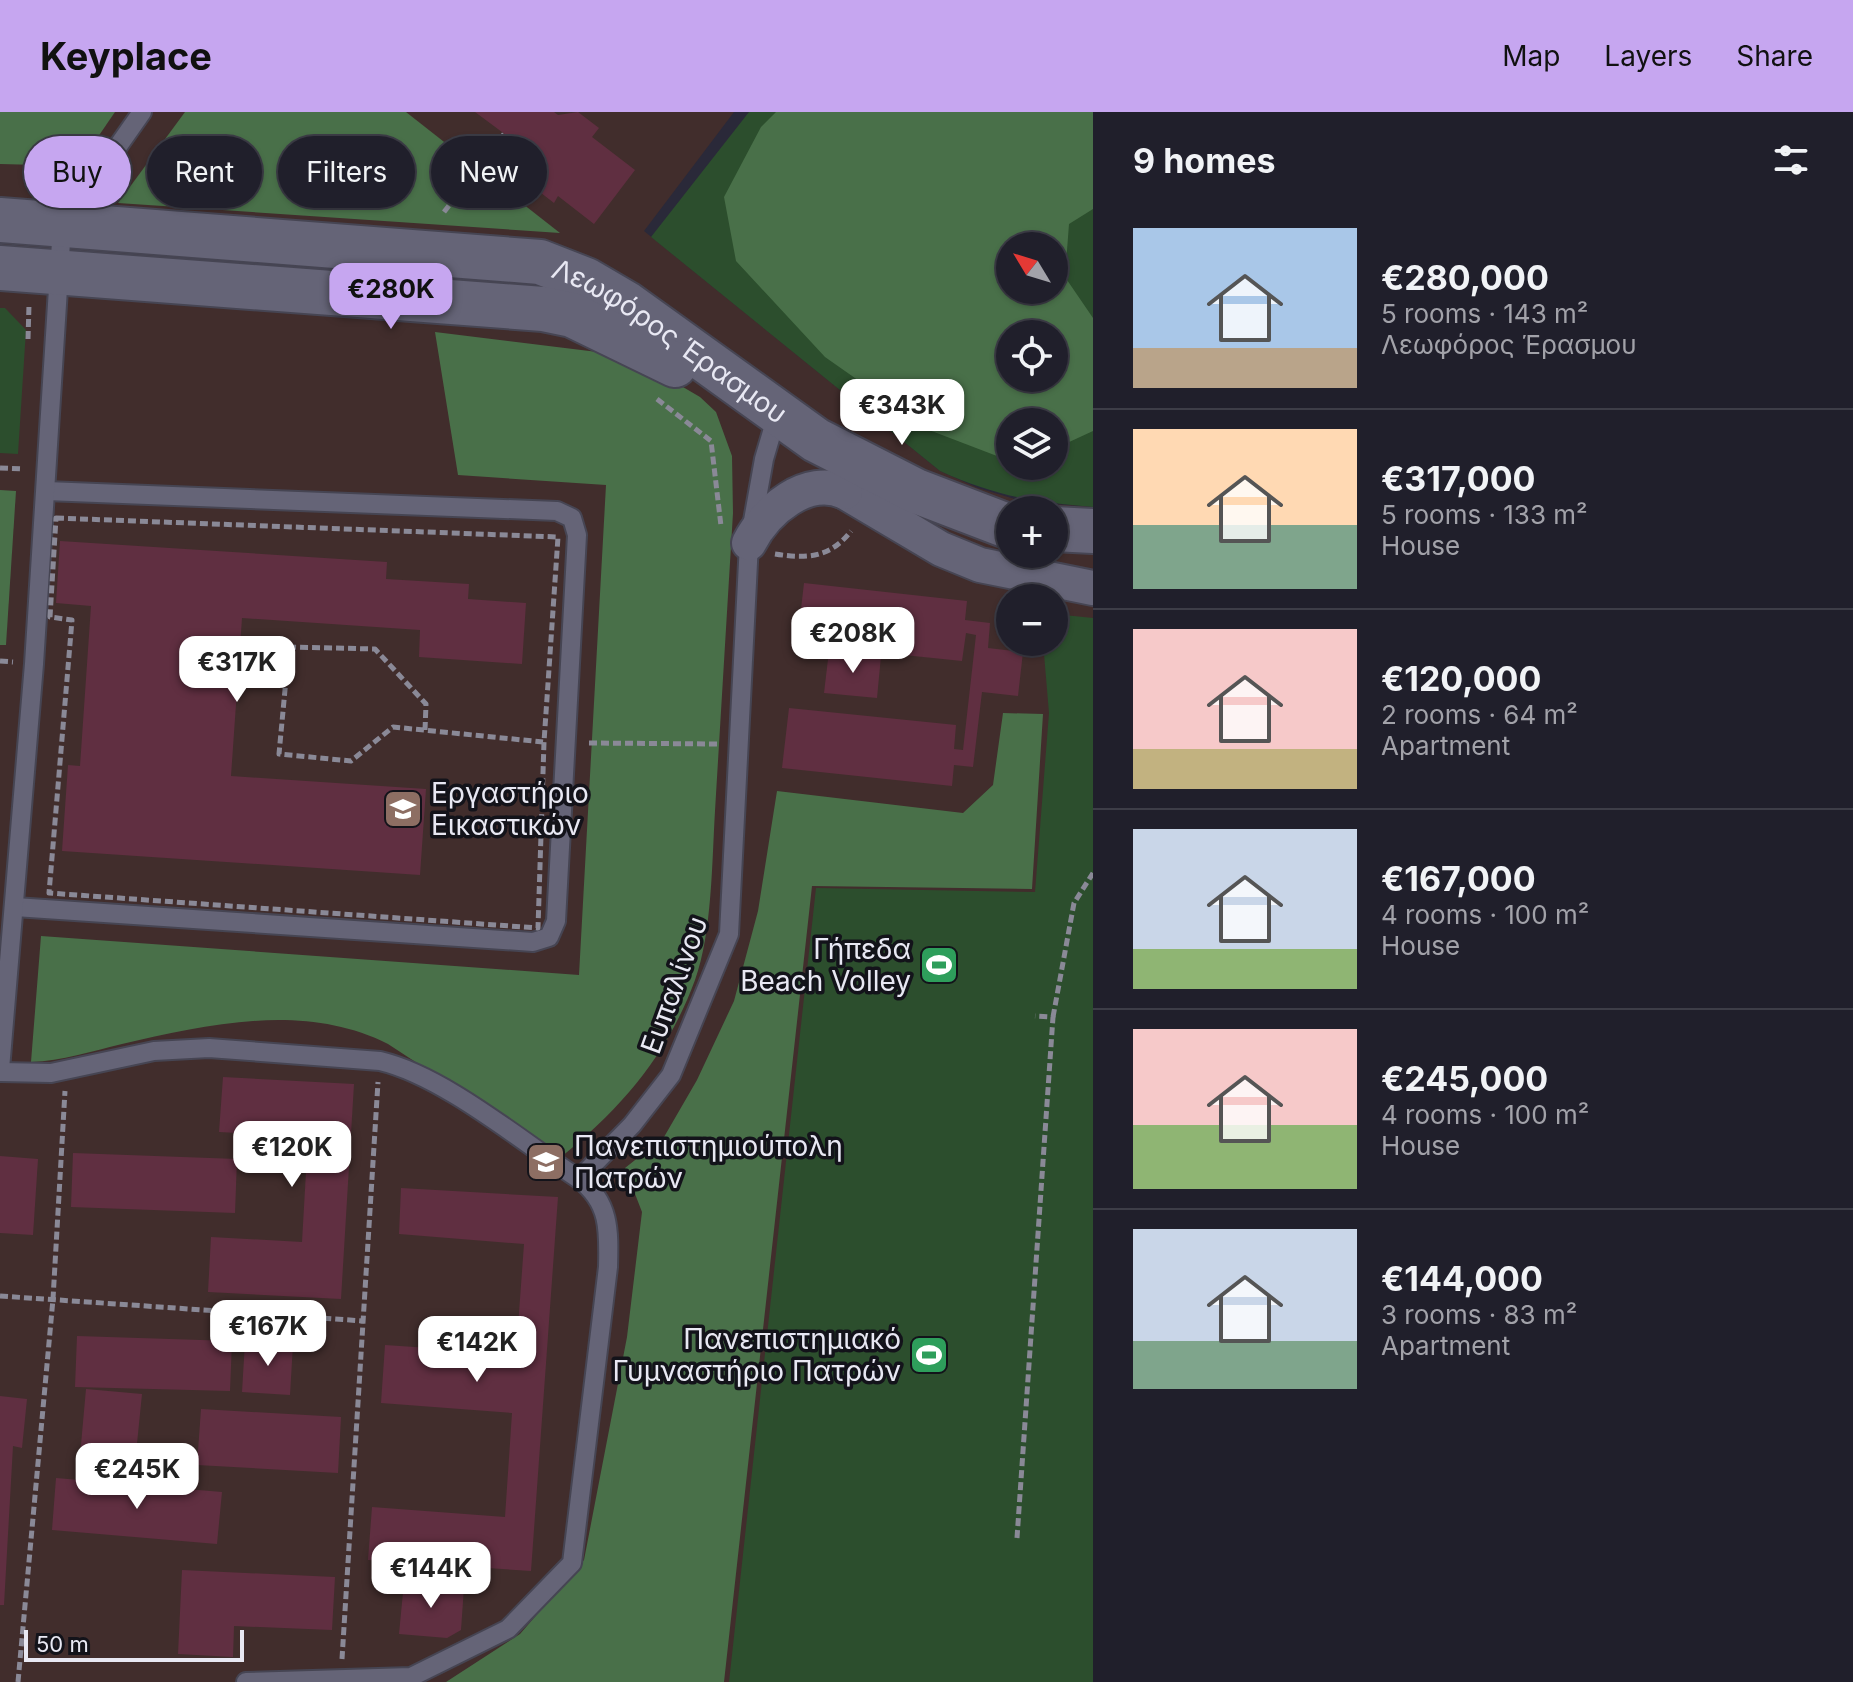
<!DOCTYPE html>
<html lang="en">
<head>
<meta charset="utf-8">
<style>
	:root { --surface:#201f2b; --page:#282733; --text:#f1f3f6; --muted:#a2a2a9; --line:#3d3d47; --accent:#c6a6f0 }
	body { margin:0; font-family:Inter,sans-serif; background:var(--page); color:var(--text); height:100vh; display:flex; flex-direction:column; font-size:30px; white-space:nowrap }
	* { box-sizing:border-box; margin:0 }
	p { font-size:26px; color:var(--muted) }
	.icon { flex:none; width:44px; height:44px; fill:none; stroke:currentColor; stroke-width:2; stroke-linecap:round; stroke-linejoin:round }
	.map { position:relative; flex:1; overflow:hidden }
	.details { display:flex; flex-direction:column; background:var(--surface); width:760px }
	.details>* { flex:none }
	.hud { position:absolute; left:24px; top:24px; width:760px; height:72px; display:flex; gap:16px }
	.needle { width:52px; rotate:308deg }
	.fabs { position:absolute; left:996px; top:120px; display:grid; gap:16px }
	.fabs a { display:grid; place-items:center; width:72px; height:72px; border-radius:50%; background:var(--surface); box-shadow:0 2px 6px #0004,0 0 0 2px var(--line); font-size:40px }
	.scale { position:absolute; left:24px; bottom:20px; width:220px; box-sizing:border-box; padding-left:8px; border:4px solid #e8e8f3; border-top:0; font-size:22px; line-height:28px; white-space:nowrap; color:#e8e8f3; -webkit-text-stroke:6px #13131a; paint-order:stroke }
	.price { position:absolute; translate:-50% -68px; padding:0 18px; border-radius:16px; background:#fff; color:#222; font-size:26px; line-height:52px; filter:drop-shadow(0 2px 4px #0008) }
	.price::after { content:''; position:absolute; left:50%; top:48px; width:24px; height:18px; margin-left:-12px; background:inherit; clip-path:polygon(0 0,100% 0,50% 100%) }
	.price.active { background:var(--accent); color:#111 }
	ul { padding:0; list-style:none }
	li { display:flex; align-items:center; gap:24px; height:200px; padding:0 40px }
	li+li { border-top:2px solid var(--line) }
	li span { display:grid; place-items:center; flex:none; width:224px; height:160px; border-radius:0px; color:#555 }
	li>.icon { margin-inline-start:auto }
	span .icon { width:96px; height:96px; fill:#fffc; stroke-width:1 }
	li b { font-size:34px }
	h2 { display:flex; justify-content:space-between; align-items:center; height:96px; padding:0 40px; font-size:34px }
	.chip { padding:0 28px; border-radius:36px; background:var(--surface); box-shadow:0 2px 6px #0004,0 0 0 2px var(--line); font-size:28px; line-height:72px }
	.chip.active { background:var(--accent); color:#111 }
	header { display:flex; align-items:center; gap:48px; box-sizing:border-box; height:112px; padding:0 40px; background:var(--accent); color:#111 }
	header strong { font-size:38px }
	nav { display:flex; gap:44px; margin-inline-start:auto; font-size:28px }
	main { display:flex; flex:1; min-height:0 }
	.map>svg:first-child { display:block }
	.education { fill:#412d2c; fill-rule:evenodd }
	.green { fill:#2c4e2d; fill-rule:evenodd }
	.forest { fill:#497049; fill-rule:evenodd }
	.building { fill:#602f41 }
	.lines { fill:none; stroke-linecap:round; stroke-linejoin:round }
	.lane-casing { stroke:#464553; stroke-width:22 }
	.street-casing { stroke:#464553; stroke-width:38 }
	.secondary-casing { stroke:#464553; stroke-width:48 }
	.path { stroke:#8a8997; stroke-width:5; stroke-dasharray:8 4; stroke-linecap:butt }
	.lane { stroke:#656477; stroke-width:18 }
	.street { stroke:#656477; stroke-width:34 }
	.secondary { stroke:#656477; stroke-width:44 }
	.labels { text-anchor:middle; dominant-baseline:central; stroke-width:7; stroke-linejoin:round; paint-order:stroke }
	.street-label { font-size:28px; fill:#e8e8f3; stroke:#13131a }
	.poi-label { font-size:28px; fill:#e8e8f3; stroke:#13131a; text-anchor:start }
</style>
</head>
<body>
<header>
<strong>Keyplace</strong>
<nav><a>Map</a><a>Layers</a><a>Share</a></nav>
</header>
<main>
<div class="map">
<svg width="1093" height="1570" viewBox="0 0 1093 1570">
	<rect width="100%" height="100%" fill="#2a2939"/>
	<!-- education -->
	<path class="education" d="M0,0H734L644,119L940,359L978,376L1025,390L1093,395V1570H0ZM1010,398H1054V442H1010ZM1010,486H1054V530H1010Z"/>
	<!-- green -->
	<g class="green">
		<path d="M749,0H1093V395C1032,390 996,384 940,359L651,125ZM1010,134H1054V178H1010ZM1010,222H1054V266H1010ZM1010,310H1054V354H1010Z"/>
		<polygon points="0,196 5,196 26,218 18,342 0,341"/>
		<polygon points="1054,502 1093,506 1093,1570 729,1570 816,776 1035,780 1049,601 1043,530 1054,530"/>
	</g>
	<!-- forest -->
	<g class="forest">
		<polygon points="0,0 115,0 78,54 0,52"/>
		<polygon points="185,0 406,0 560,121 118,91"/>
		<path d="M776,0H1093V97L1069,112L1065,165L1093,206V319L1054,337V310H1010V349L929,318L825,245L736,149L724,85L761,15ZM1054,134V178H1010V134ZM1054,222V266H1010V222Z"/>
		<path d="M435,220L630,244L700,285L716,300L732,344L733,401C727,500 721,599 715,699C712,749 712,822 695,868C668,942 621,997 561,1045L388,932C305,890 208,912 122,932C92,939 62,949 31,950L41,824L579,863L606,373L458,363Z"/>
		<polygon points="0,378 16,379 6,533 0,533"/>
		<polygon points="1003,601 1043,602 1032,777 812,774 724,1570 446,1570 520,1522 584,1448 627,1225 642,1100 625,1056 664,1025 697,968 734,889 758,799 777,679 963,701 993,673"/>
	</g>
	<!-- building -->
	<g class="building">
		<polygon points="475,0 554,0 558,3 578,0 599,16 592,25 635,58 594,112 558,84 554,91 514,60 520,52 501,37 510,26"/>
		<polygon points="60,429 387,450 386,467 469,472 468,487 526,491 522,552 419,545 420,518 242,506 231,664 426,677 420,763 62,739 68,653 80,654 91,494 56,491"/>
		<polygon points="804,471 967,489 965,508 990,511 988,536 1023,540 1018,584 982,580 973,655 954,653 952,674 782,656 789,596 956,613 954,637 963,638 976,523 966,521 962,549 797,532"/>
		<polygon points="829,539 881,544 877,586 824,581"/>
		<polygon points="223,965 354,972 341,1187 208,1180 211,1125 302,1130 308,1025 219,1020"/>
		<polygon points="73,1041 237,1047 235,1101 71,1095"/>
		<polygon points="0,1044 38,1047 33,1123 0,1121"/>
		<polygon points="401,1076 558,1085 531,1459 368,1448 372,1395 505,1405 512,1301 381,1291 385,1233 516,1242 524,1132 399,1122"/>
		<polygon points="77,1224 232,1229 230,1279 75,1275"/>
		<polygon points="245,1230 293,1232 290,1283 242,1280"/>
		<polygon points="86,1277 142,1282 133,1371 78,1366"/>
		<polygon points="0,1284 27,1287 22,1336 13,1334 4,1493 0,1493"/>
		<polygon points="201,1297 341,1305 338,1361 197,1353"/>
		<polygon points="56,1366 222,1380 217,1432 52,1418"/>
		<polygon points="182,1458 335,1465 332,1518 234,1514 233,1545 178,1542"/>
		<polygon points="404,1470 464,1475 461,1518 447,1526 399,1522"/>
	</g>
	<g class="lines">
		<!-- lane casing -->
		<g class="lane-casing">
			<g id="lane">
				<polyline points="15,795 533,830 549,825 556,809 577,423 572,406 557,399 46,379"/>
				<polyline points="0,957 34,552 62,114 142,0"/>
				<path d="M0,960L51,961L154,939L209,936L380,949C444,964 522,1030 579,1067C610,1090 609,1119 608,1155L572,1451L508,1517L411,1565L246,1570"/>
				<polyline points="579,1067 632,1013 671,963 729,822 749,431 764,347 777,303"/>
			</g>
		</g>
		<!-- street casing -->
		<g class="street-casing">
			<g id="street">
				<polyline points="861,352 845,380 941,437 980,453 1093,476"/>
				<path d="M749,431C766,398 807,363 845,380"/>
			</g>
		</g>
		<!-- secondary casing -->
		<g class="secondary-casing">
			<g id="secondary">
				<path id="s1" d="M0,108L540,150L586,168L627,192L816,328L916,379L1010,415"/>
				<polyline points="0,156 543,197 572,203 675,253"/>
				<polyline points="1054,417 1093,419"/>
			</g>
		</g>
		<!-- path -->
		<g class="path">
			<polyline points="444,100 504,22"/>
			<polyline points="28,227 29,193"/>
			<polyline points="657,287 711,329 721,414"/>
			<polyline points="0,356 23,357"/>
			<polygon points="56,406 558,425 544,630 538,816 49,781 72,508 50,505"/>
			<path d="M775,442C807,447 830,446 851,419"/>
			<polyline points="0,549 13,550"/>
			<polyline points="425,618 426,592 375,537 289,535 279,642 351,649 393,615 543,630"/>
			<polyline points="589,631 719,632"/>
			<polyline points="1053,905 1074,791 1093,761"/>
			<polyline points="0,1184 364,1209"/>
			<polyline points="1017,1426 1053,905 1035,904"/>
			<polyline points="342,1547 378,970"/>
			<polyline points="18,1570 53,1187 65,979"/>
		</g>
		<!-- lane -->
		<use href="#lane" class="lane"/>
		<!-- street -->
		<use href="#street" class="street"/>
		<!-- secondary -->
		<use href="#secondary" class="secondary"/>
	</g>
	<!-- icons -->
	<defs>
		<g id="university-square" transform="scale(2)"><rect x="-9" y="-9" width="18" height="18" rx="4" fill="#8d6e63" stroke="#13131a"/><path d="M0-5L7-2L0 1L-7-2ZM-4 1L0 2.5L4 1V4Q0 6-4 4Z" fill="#fff"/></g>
		<g id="stadium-square" transform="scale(2)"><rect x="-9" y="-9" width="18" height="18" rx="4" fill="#2e9e5b" stroke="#13131a"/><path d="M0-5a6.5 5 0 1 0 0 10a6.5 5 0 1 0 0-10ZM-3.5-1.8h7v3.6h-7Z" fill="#fff"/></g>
	</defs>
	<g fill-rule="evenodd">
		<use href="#university-square" x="403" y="697"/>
		<use href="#stadium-square" x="939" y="853"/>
		<use href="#university-square" x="546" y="1050"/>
		<use href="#stadium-square" x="929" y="1243"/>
	</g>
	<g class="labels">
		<!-- street labels -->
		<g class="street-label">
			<text stroke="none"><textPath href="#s1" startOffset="694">Λεωφόρος Έρασμου</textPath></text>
			<text transform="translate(674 873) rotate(-70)">Ευπαλίνου</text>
		</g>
		<!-- poi labels -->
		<g class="poi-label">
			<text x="431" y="681">Εργαστήριο<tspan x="431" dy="32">Εικαστικών</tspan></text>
			<text x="911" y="837" text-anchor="end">Γήπεδα<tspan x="911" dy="32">Beach Volley</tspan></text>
			<text x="574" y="1034">Πανεπιστημιούπολη<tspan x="574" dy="32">Πατρών</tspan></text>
			<text x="901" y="1227" text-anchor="end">Πανεπιστημιακό<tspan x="901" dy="32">Γυμναστήριο Πατρών</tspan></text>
		</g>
	</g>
</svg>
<div class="fabs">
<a><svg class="needle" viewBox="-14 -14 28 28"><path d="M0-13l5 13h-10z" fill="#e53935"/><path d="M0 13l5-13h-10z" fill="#a2a2a9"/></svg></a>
<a><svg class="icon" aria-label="locate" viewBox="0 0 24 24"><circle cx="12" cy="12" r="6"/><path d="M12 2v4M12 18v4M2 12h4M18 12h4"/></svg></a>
<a><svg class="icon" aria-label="layers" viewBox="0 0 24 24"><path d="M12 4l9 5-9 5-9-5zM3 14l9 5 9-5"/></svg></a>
<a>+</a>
<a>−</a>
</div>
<div class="scale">50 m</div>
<b class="price active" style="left:391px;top:219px">€280K</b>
<b class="price" style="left:902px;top:335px">€343K</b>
<b class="price" style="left:853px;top:563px">€208K</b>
<b class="price" style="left:237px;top:592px">€317K</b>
<b class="price" style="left:292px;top:1077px">€120K</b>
<b class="price" style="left:268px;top:1256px">€167K</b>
<b class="price" style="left:477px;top:1272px">€142K</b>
<b class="price" style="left:137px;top:1399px">€245K</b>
<b class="price" style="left:431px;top:1498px">€144K</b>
<div class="hud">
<a class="chip active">Buy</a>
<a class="chip">Rent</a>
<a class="chip">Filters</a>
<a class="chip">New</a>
</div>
</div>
<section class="details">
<h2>9 homes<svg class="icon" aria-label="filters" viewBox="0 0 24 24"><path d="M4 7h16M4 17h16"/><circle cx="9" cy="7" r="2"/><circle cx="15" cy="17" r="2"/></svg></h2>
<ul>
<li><span style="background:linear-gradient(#a9c7e8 75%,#b9a48a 0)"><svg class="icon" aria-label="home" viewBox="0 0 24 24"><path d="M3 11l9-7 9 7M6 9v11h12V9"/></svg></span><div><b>€280,000</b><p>5 rooms · 143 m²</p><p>Λεωφόρος Έρασμου</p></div></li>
<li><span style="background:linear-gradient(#ffd9b3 60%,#7fa58c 0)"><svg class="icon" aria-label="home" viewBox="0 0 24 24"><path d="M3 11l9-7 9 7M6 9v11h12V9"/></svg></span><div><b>€317,000</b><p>5 rooms · 133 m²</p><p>House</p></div></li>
<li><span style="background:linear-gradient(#f6c9c9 75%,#c2b280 0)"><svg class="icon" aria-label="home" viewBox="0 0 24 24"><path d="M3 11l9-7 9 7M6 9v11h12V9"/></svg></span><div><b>€120,000</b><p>2 rooms · 64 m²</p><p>Apartment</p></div></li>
<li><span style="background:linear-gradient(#c9d6e8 75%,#8fb573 0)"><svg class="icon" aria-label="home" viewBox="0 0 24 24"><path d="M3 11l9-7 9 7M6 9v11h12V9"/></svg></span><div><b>€167,000</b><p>4 rooms · 100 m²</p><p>House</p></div></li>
<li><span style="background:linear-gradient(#f6c9c9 60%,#8fb573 0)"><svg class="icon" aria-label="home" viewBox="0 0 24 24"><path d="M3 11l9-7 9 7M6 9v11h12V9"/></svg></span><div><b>€245,000</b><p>4 rooms · 100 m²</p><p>House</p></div></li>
<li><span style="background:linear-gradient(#c9d6e8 70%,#7fa58c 0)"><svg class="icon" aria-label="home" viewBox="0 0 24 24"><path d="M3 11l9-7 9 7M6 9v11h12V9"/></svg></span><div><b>€144,000</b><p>3 rooms · 83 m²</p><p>Apartment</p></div></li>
</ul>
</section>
</main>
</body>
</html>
